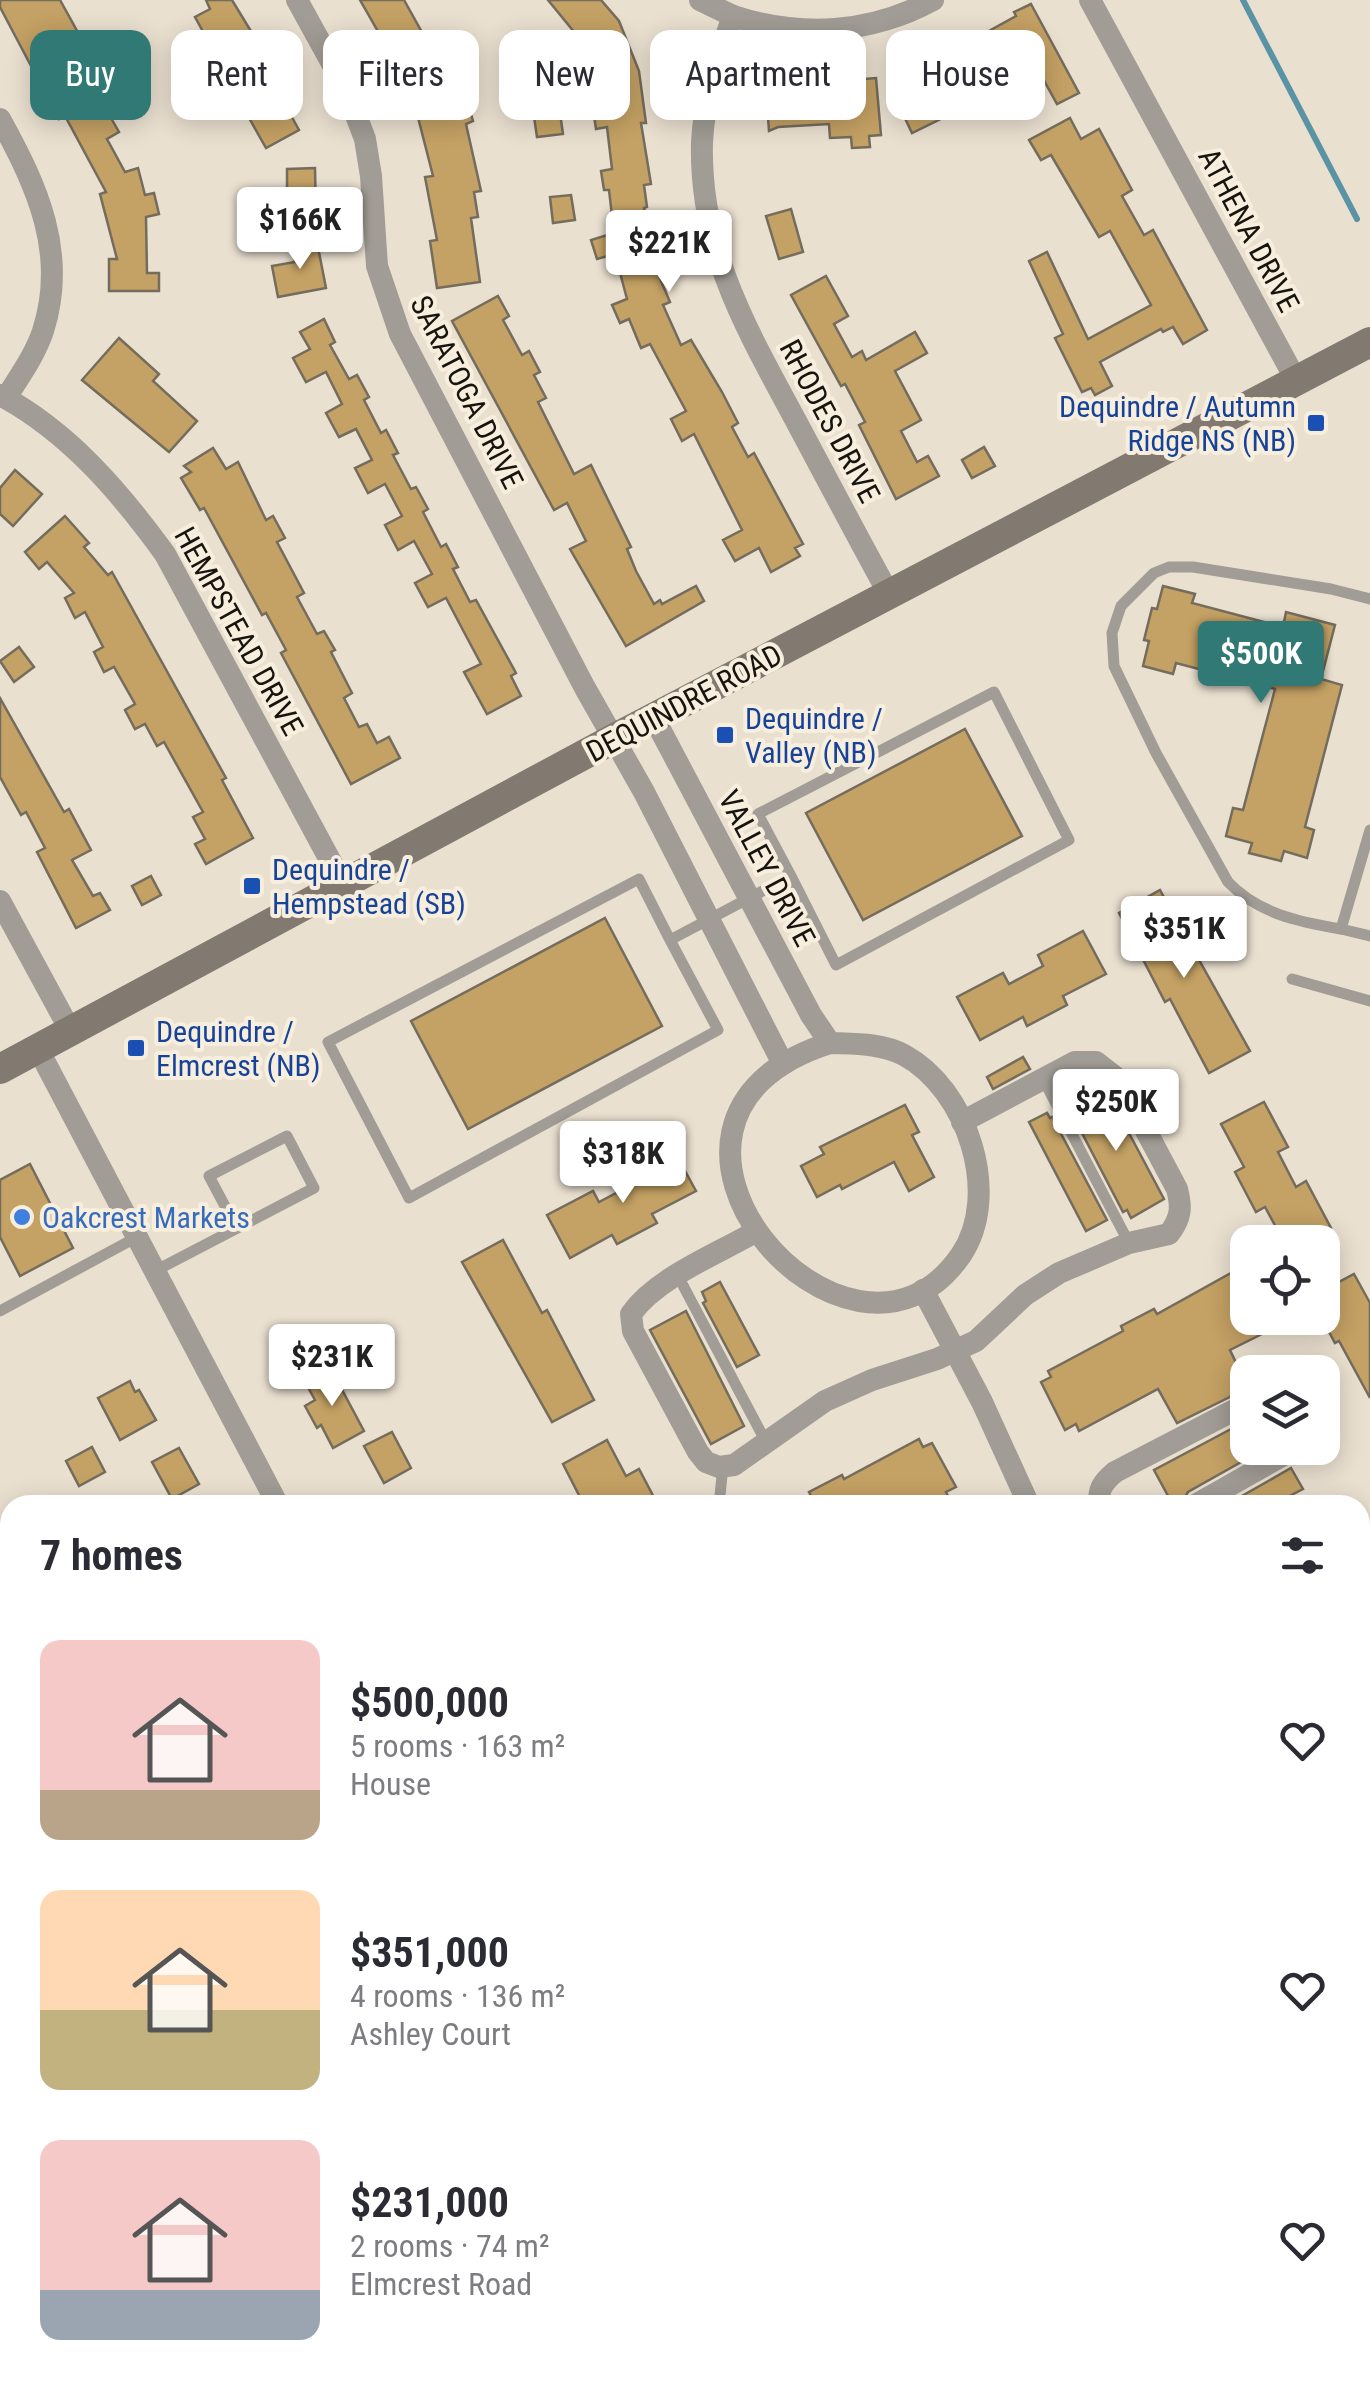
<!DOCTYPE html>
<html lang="en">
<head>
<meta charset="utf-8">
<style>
	:root { --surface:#fff; --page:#f2f2f3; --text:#2b2b33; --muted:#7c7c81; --accent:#317974 }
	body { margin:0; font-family:"Roboto Condensed",sans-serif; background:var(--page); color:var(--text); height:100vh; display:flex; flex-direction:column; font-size:38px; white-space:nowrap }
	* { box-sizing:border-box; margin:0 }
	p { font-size:32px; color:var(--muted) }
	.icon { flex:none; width:55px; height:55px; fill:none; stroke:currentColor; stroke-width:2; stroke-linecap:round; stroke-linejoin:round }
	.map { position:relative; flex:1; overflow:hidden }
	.drawer { position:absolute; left:0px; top:1495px; width:1370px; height:892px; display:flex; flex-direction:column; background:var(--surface); border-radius:30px 30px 0 0; box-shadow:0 5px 25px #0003 }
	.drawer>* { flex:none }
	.top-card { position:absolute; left:30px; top:30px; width:1310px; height:90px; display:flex; gap:20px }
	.buttons { position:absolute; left:1230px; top:1225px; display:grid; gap:20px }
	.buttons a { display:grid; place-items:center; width:110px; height:110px; border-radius:20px; background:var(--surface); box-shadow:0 5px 25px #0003; font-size:50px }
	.price { position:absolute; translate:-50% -85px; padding:0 22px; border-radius:10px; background:#fff; color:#222; font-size:32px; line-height:65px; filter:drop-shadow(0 2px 5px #0008) }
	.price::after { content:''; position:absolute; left:50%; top:60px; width:30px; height:22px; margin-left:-15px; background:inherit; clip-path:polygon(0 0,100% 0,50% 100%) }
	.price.active { background:var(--accent); color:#fff }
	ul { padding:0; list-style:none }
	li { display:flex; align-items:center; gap:30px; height:250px; padding:0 40px }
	li span { display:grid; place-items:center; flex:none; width:280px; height:200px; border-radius:20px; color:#555 }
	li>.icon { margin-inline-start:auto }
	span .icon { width:120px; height:120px; fill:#fffc; stroke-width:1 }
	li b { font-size:42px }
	h2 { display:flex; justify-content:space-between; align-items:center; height:120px; padding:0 40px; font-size:42px }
	.pill { padding:0 35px; border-radius:20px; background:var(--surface); box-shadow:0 5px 25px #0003; font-size:35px; line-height:90px }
	.pill.active { background:var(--accent); color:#fff }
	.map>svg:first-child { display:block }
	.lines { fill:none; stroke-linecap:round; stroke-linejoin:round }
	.stream { stroke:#5a94a4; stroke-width:6 }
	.building { fill:#c4a164; stroke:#746c5d; stroke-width:2.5 }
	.service { stroke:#a19c95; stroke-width:11 }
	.minor { stroke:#a19c95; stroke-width:22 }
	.secondary { stroke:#827a71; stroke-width:30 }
	.transit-dot { fill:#1a4fb4; stroke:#f7eedd; stroke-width:4 }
	.shop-dot { fill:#3f7fe0; stroke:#f7eedd; stroke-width:4 }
	.labels { text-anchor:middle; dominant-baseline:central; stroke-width:8; stroke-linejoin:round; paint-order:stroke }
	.street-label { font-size:30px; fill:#17140e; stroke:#f7eedd }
	.transit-label { font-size:30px; fill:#164399; stroke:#f7eedd; text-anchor:start }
	.shop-label { font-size:30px; fill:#366cbe; stroke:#f7eedd; text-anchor:start }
</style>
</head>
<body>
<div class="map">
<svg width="1370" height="2387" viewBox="0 0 1370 2387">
	<rect width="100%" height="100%" fill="#eae0d0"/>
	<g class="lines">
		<!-- stream -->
		<g class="stream">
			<polyline points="1243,0 1357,219"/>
			<polyline points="1369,2159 1370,2158"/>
			<polyline points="984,2387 990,2378"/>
		</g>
	</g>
	<!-- building -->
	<g class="building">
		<polygon points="0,0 60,0 81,38 71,43 87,73 95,68 108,92 99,97 119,132 107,139 125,172 138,168 145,195 154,193 159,214 146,217 147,273 159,273 159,291 109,291 109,259 117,259 100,194 106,192 65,116 59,119 40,83 0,7"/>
		<polygon points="206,0 232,0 263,51 259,53 291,108 288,110 299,130 266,148 236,95 221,103 207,77 223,68 195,17 210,9"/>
		<polygon points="360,0 404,0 428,43 442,37 452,61 443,64 459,102 467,100 473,121 466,124 481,191 474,192 478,217 471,218 480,282 437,288 430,241 437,240 425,177 433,176 412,94 407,96 388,49"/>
		<polygon points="548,0 601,0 619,21 639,71 646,123 641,123 651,184 644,185 647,207 644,208 661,268 656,269 670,302 663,305 681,345 691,340 722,392 738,423 732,427 748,457 754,453 803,544 795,548 800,556 771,572 759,548 735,561 723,540 742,530 694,434 682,441 671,419 686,411 650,344 641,348 629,319 620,323 612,305 627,299 615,254 597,259 591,240 614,233 609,190 604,190 601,171 612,169 607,127 596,129 593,109 617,106 601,68 587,73 578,53 588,49"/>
		<polygon points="1031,4 1079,93 1057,104 1031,57 1028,59 1026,55 985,78 981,70 945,91 955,112 912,133 893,93 915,83 911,74 1016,16 1014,12"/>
		<polygon points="876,78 881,135 869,136 870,147 852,148 851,137 830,138 829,124 778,127 769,131 766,91 809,88 810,93 852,90 851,80"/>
		<polygon points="560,113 563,134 537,137 534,117"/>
		<polygon points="1070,118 1081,139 1099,129 1132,190 1122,196 1144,235 1153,230 1207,330 1183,344 1173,327 1163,332 1161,329 1100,362 1112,386 1095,395 1091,388 1082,392 1055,338 1063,334 1029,261 1047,252 1088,339 1151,305 1110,231 1099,237 1051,155 1041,160 1029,140"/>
		<polygon points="315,168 316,214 270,216 269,189 287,189 287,169"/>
		<polygon points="571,195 575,220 553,223 550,197"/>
		<polygon points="791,209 803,252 779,259 766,216"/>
		<polygon points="317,242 326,288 278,297 272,266 295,262 293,246"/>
		<polygon points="826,276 848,316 834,324 852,357 862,351 866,360 915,332 927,353 895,371 921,420 901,431 917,462 928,456 939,476 896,499 859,425 865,422 845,384 841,386 791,295"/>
		<polygon points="498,296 509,316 503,320 522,355 529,351 540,372 534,375 546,398 538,402 574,474 591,465 631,547 627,549 636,571 654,604 660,600 662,604 696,586 704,601 626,646 570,549 586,541 567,503 554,510 452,321"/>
		<polygon points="324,319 335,342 330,345 349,379 357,375 369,397 364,400 381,433 386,430 398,453 393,455 411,489 416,487 428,509 423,512 441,547 446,544 458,567 453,569 470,602 476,600 516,673 511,676 521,696 487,714 464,672 481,664 465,634 446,598 428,607 415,583 432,574 414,541 398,550 385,525 402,516 385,484 368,493 355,468 372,460 356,429 339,437 326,413 342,404 326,372 306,382 293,358 310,349 300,332"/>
		<polygon points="119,338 159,374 153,381 197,421 169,452 82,380"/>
		<polygon points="984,447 995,466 972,478 962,460"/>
		<polygon points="213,448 226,469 238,462 266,520 273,516 285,538 277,542 304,593 297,597 317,634 324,631 335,650 331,652 352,693 344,698 359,727 367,724 377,743 389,737 400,758 351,784 281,653 286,650 266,613 262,615 204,508 200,510 181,478 191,472 184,466"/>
		<polygon points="15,470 42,494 13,526 0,514 0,488"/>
		<polygon points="65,516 89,543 84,547 108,575 112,572 226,778 222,780 253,838 206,864 195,844 205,839 193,817 203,812 164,742 157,746 145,724 135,729 125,710 135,704 114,667 104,672 94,652 103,647 85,612 75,618 65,598 74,593 47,562 39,569 25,552"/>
		<polygon points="1163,586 1195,594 1192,603 1283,627 1286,612 1335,625 1321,679 1342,685 1305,827 1314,830 1307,858 1284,851 1281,861 1249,853 1252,843 1226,836 1233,808 1243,810 1275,689 1176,663 1173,674 1143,666 1149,641 1144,640 1152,608 1157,609"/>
		<polygon points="19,647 34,667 14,682 0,661"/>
		<polygon points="0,698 64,812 69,809 91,850 72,860 93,896 100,893 110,910 76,928 37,852 45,848 26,812 21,815 0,777"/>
		<polygon points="965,729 1022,836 863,920 806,813"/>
		<polygon points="151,876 161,895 142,905 132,886"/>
		<polygon points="1160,890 1250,1051 1209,1073 1170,999 1165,1002 1119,913"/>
		<polygon points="605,918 662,1026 468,1129 411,1021"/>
		<polygon points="1083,931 1106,974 1063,996 1067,1005 1027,1026 1023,1017 980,1040 957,997 1003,973 1009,984 1043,966 1038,955"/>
		<polygon points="1023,1057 1030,1069 993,1089 987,1077"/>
		<polygon points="1105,1088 1164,1199 1131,1218 1127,1210 1123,1212 1069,1108"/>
		<polygon points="1264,1102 1288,1147 1278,1152 1296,1187 1306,1181 1331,1228 1303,1242 1284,1242 1265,1207 1256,1212 1235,1172 1244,1167 1221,1124"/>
		<polygon points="905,1105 919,1132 912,1135 934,1177 909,1191 894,1162 842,1189 840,1185 817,1197 801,1166 824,1154 820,1147"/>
		<polygon points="1047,1113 1050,1118 1052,1117 1107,1220 1086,1231 1029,1122"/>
		<polygon points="673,1149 696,1191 652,1214 657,1223 617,1244 612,1235 570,1258 547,1215 593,1191 599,1202 633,1184 627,1173"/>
		<polygon points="30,1164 73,1248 20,1276 0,1237 0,1180"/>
		<polygon points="503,1240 542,1313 547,1310 594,1400 552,1422 462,1262"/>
		<polygon points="1231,1273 1235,1281 1248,1274 1248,1318 1254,1318 1262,1334 1230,1350 1248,1388 1177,1423 1158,1389 1079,1431 1076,1424 1065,1430 1041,1382 1051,1377 1048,1371 1123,1331 1121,1326 1154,1309 1157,1314"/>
		<polygon points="1354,1274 1370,1303 1370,1398 1339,1341 1335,1343 1322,1319 1322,1291"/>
		<polygon points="720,1282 759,1355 737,1367 703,1303 706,1301 702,1292"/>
		<polygon points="686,1311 744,1426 711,1444 650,1330"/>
		<polygon points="331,1369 364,1431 333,1448 321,1425 317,1428 305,1406 315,1400 305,1382"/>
		<polygon points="130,1381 135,1392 139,1390 156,1420 120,1440 98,1398"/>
		<polygon points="1248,1420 1248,1448 1266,1448 1188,1492 1180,1505 1173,1505 1154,1470"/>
		<polygon points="392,1432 411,1468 384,1483 364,1446"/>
		<polygon points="919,1439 923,1447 932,1443 956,1487 946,1492 950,1500 940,1505 816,1505 809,1492 842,1475 844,1479"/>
		<polygon points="607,1440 626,1476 639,1469 658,1505 584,1505 563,1464"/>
		<polygon points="92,1447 105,1472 79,1486 66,1461"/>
		<polygon points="179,1448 199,1484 172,1499 152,1462"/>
		<polygon points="1291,1468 1303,1489 1272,1505 1226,1505"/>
	</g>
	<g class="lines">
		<!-- service -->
		<g class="service">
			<polyline points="1370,830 1341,929 1370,936"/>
			<path d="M1341,929C1299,922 1259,914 1228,882L1156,753L1114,666L1112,633L1121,606L1154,573L1169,567H1193L1331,589L1370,599"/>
			<polyline points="670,940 718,1030 409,1198 328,1042 639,879 670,940 791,876 758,814 994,692 1069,840 836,965 791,876"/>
			<polyline points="1292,979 1370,1001"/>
			<polyline points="1043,1079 1129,1243"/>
			<polyline points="155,1271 314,1188 287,1136 209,1176 236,1227"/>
			<polyline points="678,1276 766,1442"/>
			<polyline points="0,1311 137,1237"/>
			<polyline points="719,1505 723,1466"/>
			<polyline points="1360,2249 1370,2237"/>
			<polyline points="1316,2378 1318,2387"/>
		</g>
		<!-- minor -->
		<g class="minor">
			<polyline points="297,0 346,89 365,139 371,176 377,266 400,334 585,688 644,792 783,1064"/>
			<path d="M700,0L733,16C719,56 704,99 702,142C699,249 747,330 796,421C827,479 858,538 890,596"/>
			<polyline points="1090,0 1297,382"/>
			<path d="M733,16C801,38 870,34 933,0"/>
			<path d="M0,119C37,186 68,253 43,331C35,355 19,377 6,398"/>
			<path d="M0,395C69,432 120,492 165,554L344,886"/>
			<polyline points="654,718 811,1015 830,1043"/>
			<polyline points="0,901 70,1030"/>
			<path d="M830,1043C855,1044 881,1043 904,1055C967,1089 1002,1194 961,1255C850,1417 587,1120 830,1043Z"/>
			<polyline points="38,1049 278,1505"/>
			<path d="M755,1232C717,1254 656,1278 631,1314L633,1331L698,1452L706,1462L719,1467L734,1465L825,1401L872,1380L937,1359L976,1341L1025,1295L1059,1273L1129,1243L1169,1234C1181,1218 1182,1208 1177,1189L1119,1080L1096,1062H1075L962,1122"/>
			<polyline points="923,1290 982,1402 1029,1505"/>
			<path d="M1100,1505C1097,1490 1103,1482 1115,1472L1248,1403"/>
			<polyline points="1195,1505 1296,1448"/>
			<polyline points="1360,1627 1370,1622"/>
			<polyline points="0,1932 10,1950"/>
			<polyline points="1360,1938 1370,1937"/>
			<polyline points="1360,2194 1370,2200"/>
			<polyline points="236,2378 241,2387"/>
			<polyline points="741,2378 746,2387"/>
		</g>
		<!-- secondary -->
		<polyline class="secondary" points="0,1069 615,738 1370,342"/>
	</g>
	<!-- markers -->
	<g class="transit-dot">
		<rect x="1306" y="413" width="20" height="20" rx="5"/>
		<rect x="715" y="725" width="20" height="20" rx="5"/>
		<rect x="242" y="876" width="20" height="20" rx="5"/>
		<rect x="126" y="1038" width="20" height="20" rx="5"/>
	</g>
	<circle class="shop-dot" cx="22" cy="1217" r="10"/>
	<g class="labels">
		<!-- street labels -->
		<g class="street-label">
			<text transform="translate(1249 230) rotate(62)">ATHENA DRIVE</text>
			<text transform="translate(467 392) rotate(63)">SARATOGA DRIVE</text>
			<text transform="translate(830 421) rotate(62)">RHODES DRIVE</text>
			<text transform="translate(239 631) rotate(61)">HEMPSTEAD DRIVE</text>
			<text transform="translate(684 703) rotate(-28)">DEQUINDRE ROAD</text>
			<text transform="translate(767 868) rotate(62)">VALLEY DRIVE</text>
		</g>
		<!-- transit labels -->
		<g class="transit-label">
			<text x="1296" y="406" text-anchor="end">Dequindre / Autumn<tspan x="1296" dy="34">Ridge NS (NB)</tspan></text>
			<text x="745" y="718">Dequindre /<tspan x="745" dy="34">Valley (NB)</tspan></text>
			<text x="272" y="869">Dequindre /<tspan x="272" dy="34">Hempstead (SB)</tspan></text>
			<text x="156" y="1031">Dequindre /<tspan x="156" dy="34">Elmcrest (NB)</tspan></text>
		</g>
		<!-- shop labels -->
		<g class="shop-label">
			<text x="42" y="1217">Oakcrest Markets</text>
		</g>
	</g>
</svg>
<div class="buttons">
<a><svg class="icon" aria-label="locate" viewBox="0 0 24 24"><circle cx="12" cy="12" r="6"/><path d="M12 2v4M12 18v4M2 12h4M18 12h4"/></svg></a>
<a><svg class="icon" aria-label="layers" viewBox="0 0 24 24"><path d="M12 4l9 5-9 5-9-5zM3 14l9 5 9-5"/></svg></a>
</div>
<b class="price" style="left:300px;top:272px">$166K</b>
<b class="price" style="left:669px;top:295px">$221K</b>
<b class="price active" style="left:1261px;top:706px">$500K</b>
<b class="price" style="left:1184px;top:981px">$351K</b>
<b class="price" style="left:1116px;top:1154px">$250K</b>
<b class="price" style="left:623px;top:1206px">$318K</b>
<b class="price" style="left:332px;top:1409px">$231K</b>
<div class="top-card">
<a class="pill active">Buy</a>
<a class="pill">Rent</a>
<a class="pill">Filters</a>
<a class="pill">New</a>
<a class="pill">Apartment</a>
<a class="pill">House</a>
</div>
<section class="drawer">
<h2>7 homes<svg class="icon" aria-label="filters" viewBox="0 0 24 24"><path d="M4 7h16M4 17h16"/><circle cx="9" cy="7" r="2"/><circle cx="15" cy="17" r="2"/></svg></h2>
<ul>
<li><span style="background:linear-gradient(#f6c9c9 75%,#b9a48a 0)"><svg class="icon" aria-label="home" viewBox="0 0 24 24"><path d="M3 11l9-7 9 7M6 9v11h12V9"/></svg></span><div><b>$500,000</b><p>5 rooms · 163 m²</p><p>House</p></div><svg class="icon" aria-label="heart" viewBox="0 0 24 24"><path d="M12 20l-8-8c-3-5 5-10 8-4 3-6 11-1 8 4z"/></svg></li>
<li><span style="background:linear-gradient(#ffd9b3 60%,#c2b280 0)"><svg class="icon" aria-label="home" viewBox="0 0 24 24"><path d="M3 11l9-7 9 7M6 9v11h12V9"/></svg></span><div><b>$351,000</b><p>4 rooms · 136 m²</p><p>Ashley Court</p></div><svg class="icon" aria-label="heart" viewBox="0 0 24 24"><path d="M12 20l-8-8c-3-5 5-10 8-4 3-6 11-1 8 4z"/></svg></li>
<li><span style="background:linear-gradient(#f6c9c9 75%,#9aa5b1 0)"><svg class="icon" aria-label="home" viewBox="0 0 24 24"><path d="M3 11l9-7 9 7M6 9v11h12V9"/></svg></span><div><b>$231,000</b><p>2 rooms · 74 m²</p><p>Elmcrest Road</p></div><svg class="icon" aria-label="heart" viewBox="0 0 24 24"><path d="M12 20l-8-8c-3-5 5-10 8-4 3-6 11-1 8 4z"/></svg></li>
</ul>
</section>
</div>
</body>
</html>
